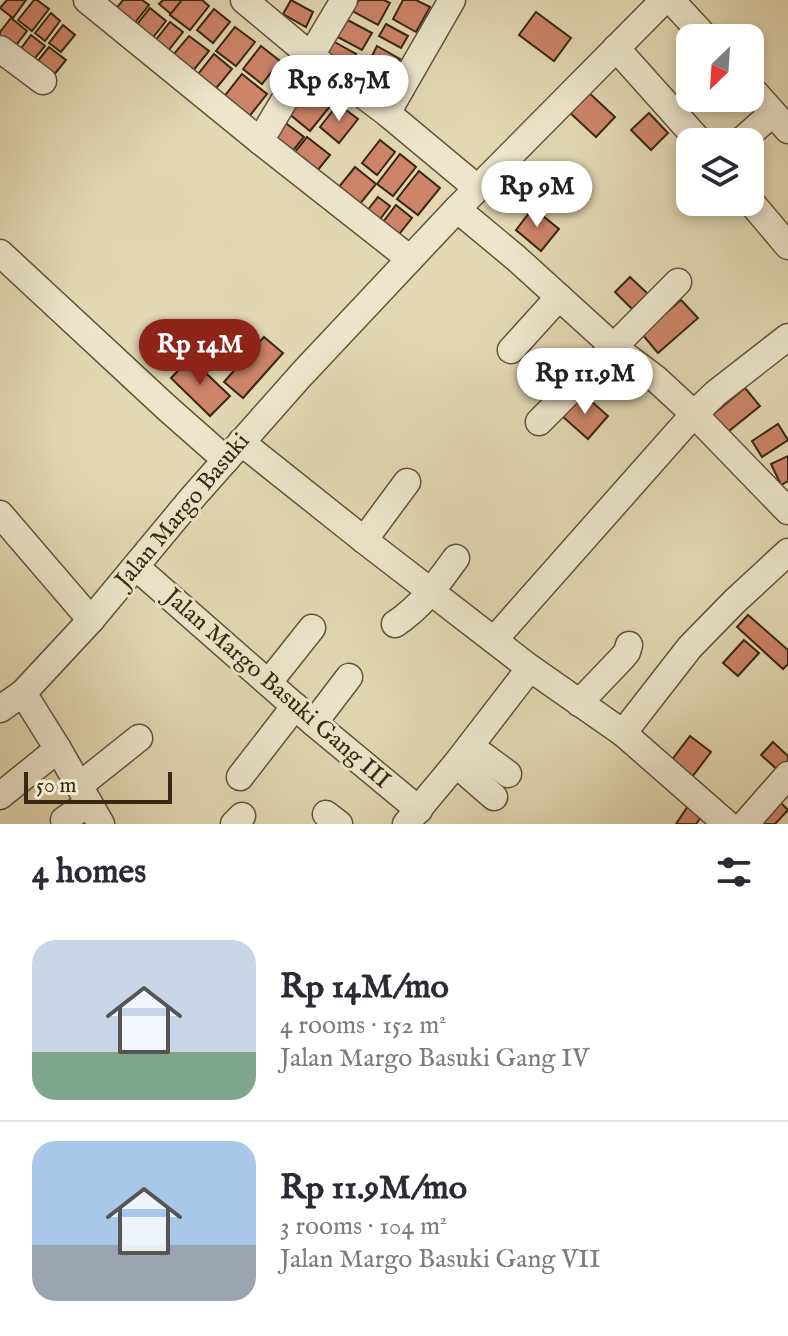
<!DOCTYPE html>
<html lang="en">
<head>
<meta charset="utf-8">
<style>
	:root { --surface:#fff; --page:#f7f7f7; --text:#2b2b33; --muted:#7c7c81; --line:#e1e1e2; --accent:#8f2418 }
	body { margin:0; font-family:"IM FELL English",serif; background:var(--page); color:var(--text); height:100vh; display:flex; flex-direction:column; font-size:30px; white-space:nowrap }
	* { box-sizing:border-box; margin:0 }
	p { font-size:26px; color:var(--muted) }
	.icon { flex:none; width:44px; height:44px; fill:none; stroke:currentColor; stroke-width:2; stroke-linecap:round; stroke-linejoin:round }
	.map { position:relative; height:824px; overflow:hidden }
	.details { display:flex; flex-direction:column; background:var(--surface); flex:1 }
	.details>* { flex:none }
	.needle { width:52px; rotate:205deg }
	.fabs { position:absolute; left:676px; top:24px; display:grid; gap:16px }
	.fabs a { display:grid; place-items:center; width:88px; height:88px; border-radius:16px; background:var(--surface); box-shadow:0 4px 12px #0003; font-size:40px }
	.scale { position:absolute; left:24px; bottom:20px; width:148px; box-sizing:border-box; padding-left:8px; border:4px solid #382711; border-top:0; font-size:22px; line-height:28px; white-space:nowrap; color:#382711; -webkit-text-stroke:6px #ede6cd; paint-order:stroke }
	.price { position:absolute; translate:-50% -68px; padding:0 18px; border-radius:28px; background:#fff; color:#222; font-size:26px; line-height:52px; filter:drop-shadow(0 2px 4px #0008) }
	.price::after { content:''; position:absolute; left:50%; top:48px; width:24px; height:18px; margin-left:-12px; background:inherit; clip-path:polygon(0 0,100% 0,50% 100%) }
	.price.current { background:var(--accent); color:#fff }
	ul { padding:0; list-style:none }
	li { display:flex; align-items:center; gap:24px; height:200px; padding:0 32px }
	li+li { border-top:2px solid var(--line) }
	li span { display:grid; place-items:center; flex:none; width:224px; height:160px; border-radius:24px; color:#555 }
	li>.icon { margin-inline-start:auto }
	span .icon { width:96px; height:96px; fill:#fffc; stroke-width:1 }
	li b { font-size:34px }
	h2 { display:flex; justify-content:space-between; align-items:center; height:96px; padding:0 32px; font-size:34px }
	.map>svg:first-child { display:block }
	.building { fill:#cd8469; stroke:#382711; stroke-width:2 }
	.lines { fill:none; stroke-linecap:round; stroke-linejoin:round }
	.minor-casing { stroke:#635339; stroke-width:29 }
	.minor { stroke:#ede6cd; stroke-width:26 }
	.labels { text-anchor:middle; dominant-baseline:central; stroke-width:6; stroke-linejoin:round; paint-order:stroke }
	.street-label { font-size:24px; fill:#382711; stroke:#ede6cd }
</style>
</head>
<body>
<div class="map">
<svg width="788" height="824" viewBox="0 0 788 824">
	<rect width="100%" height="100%" fill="#e3d8b2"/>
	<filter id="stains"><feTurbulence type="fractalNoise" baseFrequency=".0025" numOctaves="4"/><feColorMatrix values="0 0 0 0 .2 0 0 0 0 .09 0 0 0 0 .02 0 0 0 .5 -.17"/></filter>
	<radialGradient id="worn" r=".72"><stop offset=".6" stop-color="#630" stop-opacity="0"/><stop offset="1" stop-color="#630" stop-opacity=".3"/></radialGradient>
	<!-- building -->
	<g class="building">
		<polygon points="7,0 26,0 13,18 0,8"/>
		<polygon points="34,0 37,0 49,9 32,31 18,20"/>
		<polygon points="123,0 142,0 149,5 129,30 110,16"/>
		<polygon points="163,0 182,0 171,14 159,4"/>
		<polygon points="182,0 202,0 209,6 190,30 170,15"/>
		<polygon points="291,0 313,12 306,27 283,14"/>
		<polygon points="359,0 384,0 390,3 378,25 352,11"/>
		<polygon points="403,0 416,0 430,7 416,32 393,19"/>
		<polygon points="150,8 166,21 147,45 131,32"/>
		<polygon points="214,9 230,22 213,43 197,30"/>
		<polygon points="536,12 571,38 554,61 519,35"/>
		<polygon points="51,13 60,21 45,41 35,33"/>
		<polygon points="342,17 372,33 362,50 332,34"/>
		<polygon points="11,18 27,31 10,53 0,45 0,32"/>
		<polygon points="170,22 183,32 164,56 151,46"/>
		<polygon points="386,24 408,36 401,48 379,36"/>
		<polygon points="63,25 75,35 61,52 49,43"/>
		<polygon points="235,27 255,42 236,66 216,51"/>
		<polygon points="31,35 45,46 30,64 17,54"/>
		<polygon points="189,36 209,51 188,77 168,61"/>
		<polygon points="331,40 356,54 347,71 322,57"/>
		<polygon points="261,46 280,61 262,84 243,69"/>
		<polygon points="377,46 400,59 392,72 370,60"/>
		<polygon points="49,47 66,60 49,81 32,68"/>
		<polygon points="214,54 232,69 209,97 191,83"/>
		<polygon points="367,60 397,77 385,99 355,82"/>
		<polygon points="242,74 267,94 244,123 219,103"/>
		<polygon points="307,76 336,99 310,131 282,108"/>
		<polygon points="585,89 615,117 596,137 566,109"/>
		<polygon points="338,104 358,119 339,143 320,127"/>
		<polygon points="649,113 668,133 651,150 631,130"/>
		<polygon points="283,121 304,137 287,158 266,142"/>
		<polygon points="307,137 330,155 313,176 290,158"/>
		<polygon points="380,140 395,152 377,175 362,163"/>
		<polygon points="400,154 416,167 393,196 377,184"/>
		<polygon points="355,167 376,184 355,210 334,193"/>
		<polygon points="419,171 440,188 418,215 397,199"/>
		<polygon points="378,197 390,206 375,226 363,216"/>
		<polygon points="396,205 412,218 396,238 380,226"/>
		<polygon points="533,208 559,229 541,251 516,230"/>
		<polygon points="630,277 648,294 632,309 615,292"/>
		<polygon points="681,300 698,318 658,353 642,334"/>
		<polygon points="264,337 283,353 243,398 224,382"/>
		<polygon points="190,358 230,396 210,416 171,378"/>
		<polygon points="745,388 760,406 724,435 710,417"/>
		<polygon points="582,393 608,416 588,439 562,416"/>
		<polygon points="778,424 788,440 762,457 752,441"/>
		<polygon points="788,456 788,481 781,485 771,464"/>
		<polygon points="748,615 788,650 788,664 783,669 737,627"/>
		<polygon points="744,640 759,653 738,676 723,663"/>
		<polygon points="690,736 711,752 692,777 671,761"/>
		<polygon points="773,742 788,756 788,766 781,773 761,755"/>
		<polygon points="775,797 788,810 775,824 751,824"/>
		<polygon points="688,806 702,816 696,824 676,824"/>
	</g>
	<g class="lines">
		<!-- minor casing -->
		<g class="minor-casing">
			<g id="minor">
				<polyline points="87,0 260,141 410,259"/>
				<polyline points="244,0 311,56 387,113 477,188"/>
				<polyline points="671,0 706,38"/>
				<polyline points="616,48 700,142"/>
				<polyline points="0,49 43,81"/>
				<polyline points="750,87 788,130"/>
				<polyline points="387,113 452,0"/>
				<polyline points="260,141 344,0"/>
				<polyline points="740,142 773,113"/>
				<polyline points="750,201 788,246"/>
				<polyline points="457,209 516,258 614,347 655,378 694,414 788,511"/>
				<polyline points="0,253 167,408 226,460"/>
				<polyline points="511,350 559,297"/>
				<polyline points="539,422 678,282"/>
				<polyline points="241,442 364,540 530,668 456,764 406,824"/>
				<polyline points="0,514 91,620"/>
				<polyline points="364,540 407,482"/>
				<polyline points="136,567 314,723 419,810"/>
				<path d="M395,624C421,607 438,583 456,558"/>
				<polyline points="494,640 694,414 716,393 788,337"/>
				<polyline points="530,668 623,733 727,824"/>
				<polyline points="269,682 312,628"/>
				<polyline points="23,693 58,749 101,824"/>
				<polyline points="579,703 622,658 627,652 629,645"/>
				<polyline points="0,709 23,693 91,620 193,497 301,375 457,209 664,0"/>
				<polyline points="314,723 349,677"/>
				<polyline points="623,733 690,647 735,601 788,552"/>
				<polyline points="470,746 508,774"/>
				<polyline points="456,764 494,797"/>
				<polyline points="240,777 295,706"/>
				<polyline points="80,785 139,738"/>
				<polyline points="0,796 58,749"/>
				<polyline points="326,814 339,824"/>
				<polyline points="64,820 89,803"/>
				<polyline points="234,824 242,816"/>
				<polyline points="745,824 788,775"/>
			</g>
		</g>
		<!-- minor -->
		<use href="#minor" class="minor"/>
	</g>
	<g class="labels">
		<!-- street labels -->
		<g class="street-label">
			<text transform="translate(183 511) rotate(-50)">Jalan Margo Basuki</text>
			<text transform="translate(277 689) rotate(41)">Jalan Margo Basuki Gang III</text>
		</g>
	</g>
	<rect width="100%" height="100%" filter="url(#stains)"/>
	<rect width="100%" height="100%" fill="url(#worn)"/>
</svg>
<div class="fabs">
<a><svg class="needle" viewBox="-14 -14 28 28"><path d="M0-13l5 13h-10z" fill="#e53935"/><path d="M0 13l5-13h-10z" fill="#7c7c81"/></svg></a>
<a><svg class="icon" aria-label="layers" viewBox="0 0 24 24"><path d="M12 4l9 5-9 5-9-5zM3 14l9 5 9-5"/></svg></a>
</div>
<div class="scale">50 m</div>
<b class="price" style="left:339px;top:123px">Rp 6.87M</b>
<b class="price" style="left:537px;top:229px">Rp 9M</b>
<b class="price current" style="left:200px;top:387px">Rp 14M</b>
<b class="price" style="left:585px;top:416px">Rp 11.9M</b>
</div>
<section class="details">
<h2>4 homes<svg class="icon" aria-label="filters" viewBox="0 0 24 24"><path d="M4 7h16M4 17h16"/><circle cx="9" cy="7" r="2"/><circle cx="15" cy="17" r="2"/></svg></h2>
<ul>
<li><span style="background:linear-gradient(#c9d6e8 70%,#7fa58c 0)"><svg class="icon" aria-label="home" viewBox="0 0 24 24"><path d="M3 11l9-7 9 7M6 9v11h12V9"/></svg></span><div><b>Rp 14M/mo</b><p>4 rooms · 152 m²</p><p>Jalan Margo Basuki Gang IV</p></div></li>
<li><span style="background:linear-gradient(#a9c7e8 65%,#9aa5b1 0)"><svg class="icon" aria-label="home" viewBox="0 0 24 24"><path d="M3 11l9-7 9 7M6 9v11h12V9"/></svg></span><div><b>Rp 11.9M/mo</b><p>3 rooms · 104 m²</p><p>Jalan Margo Basuki Gang VII</p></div></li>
</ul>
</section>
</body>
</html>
